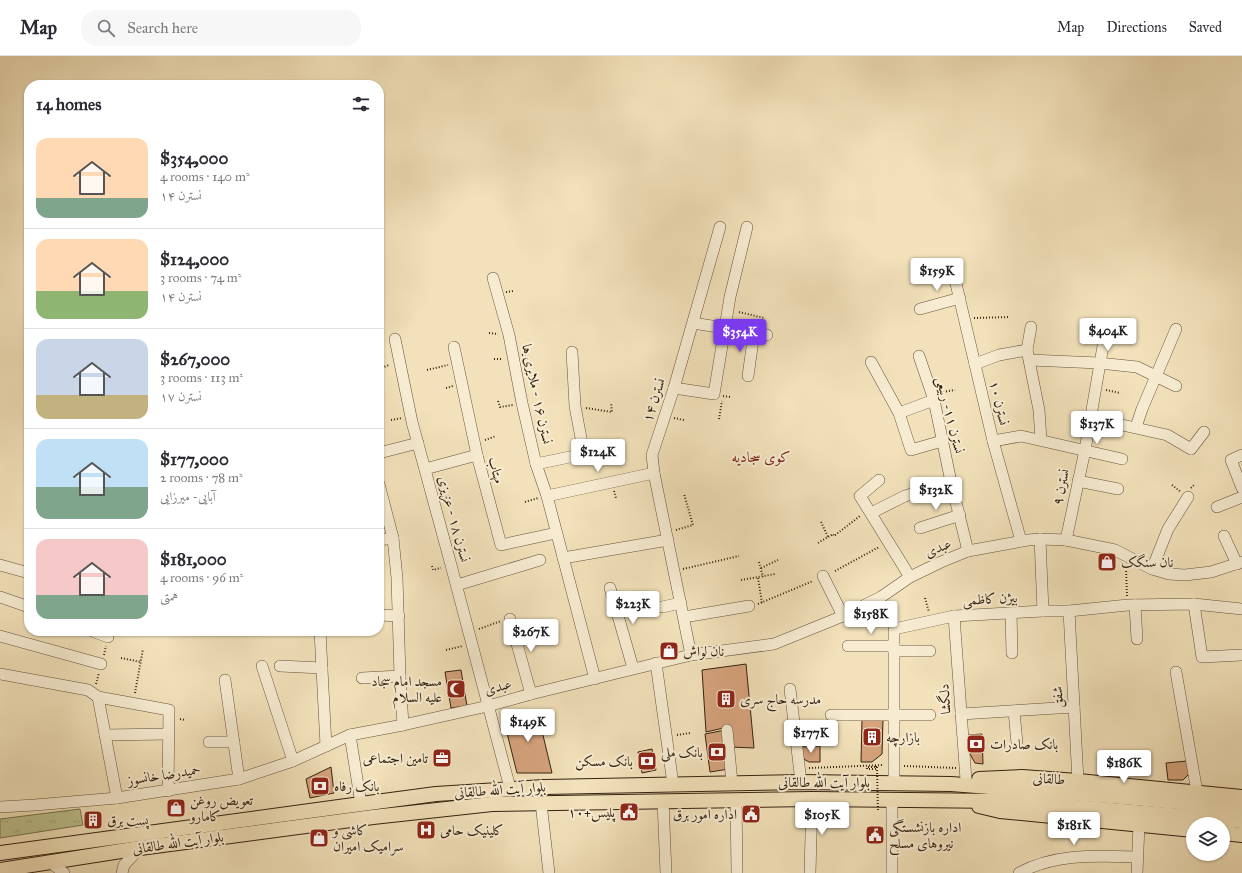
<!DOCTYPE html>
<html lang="en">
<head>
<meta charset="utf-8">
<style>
	:root { --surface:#fff; --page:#f7f7f7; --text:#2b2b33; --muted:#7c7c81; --line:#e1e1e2; --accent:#7c3aed }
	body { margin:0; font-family:"IM FELL Great Primer",Amiri,serif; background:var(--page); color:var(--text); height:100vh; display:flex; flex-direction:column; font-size:15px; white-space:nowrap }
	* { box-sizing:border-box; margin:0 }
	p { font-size:13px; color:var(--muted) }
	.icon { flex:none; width:22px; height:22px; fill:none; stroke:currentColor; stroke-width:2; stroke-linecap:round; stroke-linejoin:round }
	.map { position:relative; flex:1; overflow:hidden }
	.drawer { position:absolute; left:24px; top:24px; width:360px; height:556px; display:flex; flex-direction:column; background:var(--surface); border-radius:16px; box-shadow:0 1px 3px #0004 }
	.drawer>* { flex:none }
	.fabs { position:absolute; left:1186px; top:761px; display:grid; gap:8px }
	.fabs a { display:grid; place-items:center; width:44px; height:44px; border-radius:50%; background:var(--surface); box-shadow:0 1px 3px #0004; font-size:20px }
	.price { position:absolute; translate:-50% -34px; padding:0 9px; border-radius:4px; background:#fff; color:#222; font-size:13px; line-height:26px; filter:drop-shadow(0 1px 2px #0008) }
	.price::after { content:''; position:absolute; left:50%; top:24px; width:12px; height:9px; margin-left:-6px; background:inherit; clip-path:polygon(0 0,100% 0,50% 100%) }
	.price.current { background:var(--accent); color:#fff }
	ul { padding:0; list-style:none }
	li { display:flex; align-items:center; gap:12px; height:100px; padding:0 12px }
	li+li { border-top:1px solid var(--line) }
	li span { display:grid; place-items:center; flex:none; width:112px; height:80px; border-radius:12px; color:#555 }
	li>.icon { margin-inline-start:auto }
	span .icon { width:48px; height:48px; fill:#fffc; stroke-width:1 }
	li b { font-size:17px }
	h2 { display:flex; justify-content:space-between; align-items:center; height:48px; padding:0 12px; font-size:17px }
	header { display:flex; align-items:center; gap:24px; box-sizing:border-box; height:56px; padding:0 20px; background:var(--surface); border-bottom:1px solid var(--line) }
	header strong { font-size:19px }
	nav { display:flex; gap:22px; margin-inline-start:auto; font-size:14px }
	.search { width:280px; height:36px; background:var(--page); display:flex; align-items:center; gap:10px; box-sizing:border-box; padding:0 14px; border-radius:16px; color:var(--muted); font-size:15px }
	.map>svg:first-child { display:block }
	.park { fill:url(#park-tufts); stroke:#78724f }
	.building { fill:#d6a37c; stroke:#342210 }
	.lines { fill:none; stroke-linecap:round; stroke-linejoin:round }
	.minor-casing { stroke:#64523a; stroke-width:12 }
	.major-casing { stroke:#342210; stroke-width:16 }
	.path { stroke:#342210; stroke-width:2; stroke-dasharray:1 2; stroke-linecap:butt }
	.minor { stroke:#f7ecd2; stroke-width:11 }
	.major { stroke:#f2e1ba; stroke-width:14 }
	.path-bridge { stroke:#342210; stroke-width:2; stroke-dasharray:1 2; stroke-linecap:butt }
	.labels { text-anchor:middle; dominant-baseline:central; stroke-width:4; stroke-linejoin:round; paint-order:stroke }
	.street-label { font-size:14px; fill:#342210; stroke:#f7ecd2 }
	.poi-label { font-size:14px; fill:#342210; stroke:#f7ecd2; text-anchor:start }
	.neighbourhood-label { font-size:15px; fill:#7a1f14; stroke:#f7ecd2 }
</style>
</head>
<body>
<header>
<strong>Map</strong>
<div class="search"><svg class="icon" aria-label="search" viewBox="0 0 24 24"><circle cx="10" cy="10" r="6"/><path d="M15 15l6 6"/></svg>Search here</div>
<nav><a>Map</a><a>Directions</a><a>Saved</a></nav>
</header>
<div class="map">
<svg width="1242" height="817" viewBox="0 0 1242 817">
	<defs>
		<pattern id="park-tufts" width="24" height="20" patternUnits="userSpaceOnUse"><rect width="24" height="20" fill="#bdc28e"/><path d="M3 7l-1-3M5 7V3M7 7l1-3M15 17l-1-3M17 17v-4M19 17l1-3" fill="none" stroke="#a3a679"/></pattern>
	</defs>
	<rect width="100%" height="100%" fill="#f2e1ba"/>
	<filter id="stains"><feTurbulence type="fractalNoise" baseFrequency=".005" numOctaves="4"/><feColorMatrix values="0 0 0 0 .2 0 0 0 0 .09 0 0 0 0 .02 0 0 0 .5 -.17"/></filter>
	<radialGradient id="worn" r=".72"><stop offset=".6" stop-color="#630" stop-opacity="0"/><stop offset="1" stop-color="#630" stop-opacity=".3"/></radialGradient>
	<!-- park -->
	<polygon class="park" points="80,753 83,769 0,782 0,763"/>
	<!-- building -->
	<g class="building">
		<polygon points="746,608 754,692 730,691 728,671 706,676 702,614"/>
		<polygon points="461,614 467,650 451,652 445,616"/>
		<polygon points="537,654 552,717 517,717 503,661"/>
		<polygon points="862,663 883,664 882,698 872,706 861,706"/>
		<polygon points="725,674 729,713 710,716 705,678"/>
		<polygon points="982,678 983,708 975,707 970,698 969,679"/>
		<polygon points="820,690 820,706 809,706 802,702 801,691"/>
		<polygon points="652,693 656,714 642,717 638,696"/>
		<polygon points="1187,705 1189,718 1183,724 1168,724 1166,707"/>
		<polygon points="331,711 334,737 310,742 306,723"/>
		<polygon points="100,759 101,767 86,768 85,760"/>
	</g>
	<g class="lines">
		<!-- minor casing -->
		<g class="minor-casing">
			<g id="minor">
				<polyline points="953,215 993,385 1021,485"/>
				<polyline points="493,222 509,279 522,347 536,408 547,440 595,623"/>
				<polyline points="920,253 960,242"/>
				<polyline points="693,267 767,279"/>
				<polyline points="1031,271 1027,294 1039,354 1041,384"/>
				<polyline points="395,283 412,366 451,509 510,732"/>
				<polyline points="454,291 477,399 501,489 556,477"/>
				<polyline points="919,300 934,344 951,426 968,495"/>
				<polyline points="1030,304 1099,307 1137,311 1176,330"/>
				<polyline points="871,306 899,357 911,394 942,385"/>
				<polyline points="975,308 999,299 1027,294"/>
				<polyline points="748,320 754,277"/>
				<polyline points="674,332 714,338 730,241 747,171"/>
				<polyline points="899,357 934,344"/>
				<polyline points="1091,362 1167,379 1191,393 1204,376"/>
				<polyline points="1136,371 1142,353 1176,273"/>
				<polyline points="993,385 1021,380 1122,403"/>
				<polyline points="379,397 418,387"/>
				<polyline points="1242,399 1231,404 1242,432"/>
				<polyline points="536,408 584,398 575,350 572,296"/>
				<polyline points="425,413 477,399"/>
				<polyline points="879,424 860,440 910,521"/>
				<polyline points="1078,425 1118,433"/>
				<polyline points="379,428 393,482 397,522 400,620 403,669"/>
				<polyline points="547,440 654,417"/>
				<polyline points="1217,451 1242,441"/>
				<polyline points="871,457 905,440 951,426"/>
				<polyline points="920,472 960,459"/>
				<polyline points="1224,480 1237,508"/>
				<polyline points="1040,483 1043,555"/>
				<polyline points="379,484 393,482"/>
				<polyline points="1066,484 1085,394 1103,290"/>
				<polyline points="563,502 668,484"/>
				<polyline points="0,509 29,517"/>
				<polyline points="1152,513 1168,473 1188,441"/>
				<polyline points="823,520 843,560"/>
				<polyline points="457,529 540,504"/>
				<polyline points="610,532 633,612"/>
				<polyline points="0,541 29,551"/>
				<polyline points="1194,548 1202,601 1242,599"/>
				<polyline points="1135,549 1137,583"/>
				<polyline points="662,551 681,547"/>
				<polyline points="1069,555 1078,725"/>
				<polyline points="1011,557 1012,597"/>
				<polyline points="379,559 399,560"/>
				<polyline points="954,560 966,724"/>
				<polyline points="684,561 749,550"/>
				<polyline points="510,563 531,638"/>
				<polyline points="92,575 108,581"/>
				<polyline points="320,575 326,690"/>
				<polyline points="0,580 101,608"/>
				<polyline points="848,590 894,590"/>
				<polyline points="894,595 930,595"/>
				<polyline points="691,599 654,417 652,399 674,332 720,171"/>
				<polyline points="656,607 673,728"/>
				<polyline points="262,610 293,705"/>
				<polyline points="280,610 322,612"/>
				<polyline points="1176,616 1197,736"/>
				<polyline points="0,618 88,634 98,641"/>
				<polyline points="362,622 400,620"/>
				<polyline points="225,624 239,723"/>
				<polyline points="790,633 801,726"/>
				<polyline points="98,641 169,654 168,735"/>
				<polyline points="98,641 117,742"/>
				<polyline points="1014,655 1017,687"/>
				<polyline points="961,658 1074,651"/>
				<polyline points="831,659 930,659"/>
				<polyline points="727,674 732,727"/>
				<polyline points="105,679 168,678"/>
				<polyline points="350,679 361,748"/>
				<polyline points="209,686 234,686"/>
				<polyline points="894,726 894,573 954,560 1043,555 1069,555 1128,549 1194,548 1242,553"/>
				<polyline points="736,743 737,817"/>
				<polyline points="663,745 666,817"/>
				<polyline points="892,745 892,817"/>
				<polyline points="541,747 549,817"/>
				<polyline points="0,751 35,749 117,742 239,723 293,705 350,679 403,669 488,650 531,638 691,599 774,588 843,560 881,541 910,521 941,506 968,495 1028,484 1040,483 1066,484 1115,494 1152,513 1169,518 1185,519 1211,516 1242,506"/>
				<polyline points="50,806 64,817"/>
				<polyline points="122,817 124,809 140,792"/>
				<polyline points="810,817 812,743"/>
				<path d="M1019,817C1056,797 1097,800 1137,801"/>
				<polyline points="1137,817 1139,769"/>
			</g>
		</g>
		<!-- major casing -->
		<g class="major-casing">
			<g id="major">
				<polyline points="979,723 1022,721 1078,725 1242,741"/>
				<polyline points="979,750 1000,755 1193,774"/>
				<polyline points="1223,777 1242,779"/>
				<polyline points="0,797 361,748 436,738 544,731 801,726 951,728 1134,742 1242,752"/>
				<polyline points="0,814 140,792 373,761 492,748 812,743 1003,745 1242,765"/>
			</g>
		</g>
		<!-- path -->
		<g class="path">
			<polyline points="506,236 514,235"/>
			<polyline points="739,256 764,262"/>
			<polyline points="974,262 1010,261"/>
			<polyline points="489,277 498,278"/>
			<polyline points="522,299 528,298"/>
			<polyline points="494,303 502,303"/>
			<polyline points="379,313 389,309"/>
			<polyline points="427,314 448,309"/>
			<polyline points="446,332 453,330"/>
			<polyline points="1106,334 1120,337"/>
			<polyline points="943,336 955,334"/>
			<polyline points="723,340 730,341"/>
			<polyline points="498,345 500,351 513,349"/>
			<polyline points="586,352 612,356 611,347"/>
			<polyline points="674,362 684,364"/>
			<polyline points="719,363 722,345"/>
			<polyline points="391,364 402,362"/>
			<polyline points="485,384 496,380"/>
			<polyline points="1172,429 1181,436"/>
			<polyline points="1191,432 1195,428"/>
			<polyline points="614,435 616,442"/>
			<polyline points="443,443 450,440"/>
			<polyline points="525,446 538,442"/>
			<polyline points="821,466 828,481"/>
			<polyline points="676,474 693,469 684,438"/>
			<polyline points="818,487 833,478 834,480 860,460"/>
			<polyline points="759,506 763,521"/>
			<polyline points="432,510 433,514 441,512"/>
			<polyline points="761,512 778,504"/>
			<polyline points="1126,512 1127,540"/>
			<polyline points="683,513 739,500"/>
			<polyline points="835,515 879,491"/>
			<polyline points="758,522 762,547"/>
			<polyline points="741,524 775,518"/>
			<polyline points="925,542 929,556"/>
			<polyline points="758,548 813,525"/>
			<polyline points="885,550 890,564"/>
			<polyline points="479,573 501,565"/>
			<polyline points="446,594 463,590"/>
			<polyline points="104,599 106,590"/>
			<polyline points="121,602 141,606"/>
			<polyline points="96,628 99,617"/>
			<polyline points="135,637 143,593"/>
			<polyline points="180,663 186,664"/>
			<polyline points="677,679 690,677"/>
			<polyline points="876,710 876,713 867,713 867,711 877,711"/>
			<polyline points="904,710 956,712"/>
			<polyline points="809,712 884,709"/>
		</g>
		<!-- minor -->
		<use href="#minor" class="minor"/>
		<!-- major -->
		<use href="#major" class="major"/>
		<!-- path-bridge -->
		<polyline class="path-bridge" points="877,711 878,756"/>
	</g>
	<!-- icons -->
	<defs>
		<g id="shop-square" transform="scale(1)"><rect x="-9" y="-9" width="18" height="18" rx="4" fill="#8f2418" stroke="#f7ecd2"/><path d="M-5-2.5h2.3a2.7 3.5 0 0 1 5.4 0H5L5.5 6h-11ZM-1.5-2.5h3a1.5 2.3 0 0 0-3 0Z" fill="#fff"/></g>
		<g id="mosque-square" transform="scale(1)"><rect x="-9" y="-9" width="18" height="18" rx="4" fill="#8f2418" stroke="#f7ecd2"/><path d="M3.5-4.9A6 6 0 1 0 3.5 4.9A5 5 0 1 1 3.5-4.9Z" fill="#fff"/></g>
		<g id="building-square" transform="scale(1)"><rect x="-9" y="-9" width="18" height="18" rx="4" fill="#8f2418" stroke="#f7ecd2"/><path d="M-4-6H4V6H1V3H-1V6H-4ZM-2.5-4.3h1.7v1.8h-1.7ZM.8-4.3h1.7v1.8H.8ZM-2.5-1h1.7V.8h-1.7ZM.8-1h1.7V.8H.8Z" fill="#fff"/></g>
		<g id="bank-square" transform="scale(1)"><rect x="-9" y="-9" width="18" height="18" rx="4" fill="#8f2418" stroke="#f7ecd2"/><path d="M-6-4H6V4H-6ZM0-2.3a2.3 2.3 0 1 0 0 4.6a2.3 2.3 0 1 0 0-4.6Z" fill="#fff"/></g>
		<g id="office-square" transform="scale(1)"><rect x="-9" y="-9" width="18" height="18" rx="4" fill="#8f2418" stroke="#f7ecd2"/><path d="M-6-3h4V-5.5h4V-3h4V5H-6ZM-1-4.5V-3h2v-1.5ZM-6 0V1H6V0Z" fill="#fff"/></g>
		<g id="civic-square" transform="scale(1)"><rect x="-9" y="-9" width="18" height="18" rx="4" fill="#8f2418" stroke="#f7ecd2"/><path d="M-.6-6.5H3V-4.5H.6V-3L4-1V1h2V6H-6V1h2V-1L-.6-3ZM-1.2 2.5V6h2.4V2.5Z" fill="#fff"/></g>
		<g id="hospital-square" transform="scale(1)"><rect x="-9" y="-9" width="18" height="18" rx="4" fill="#8f2418" stroke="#f7ecd2"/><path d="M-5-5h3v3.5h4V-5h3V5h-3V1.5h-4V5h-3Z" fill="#fff"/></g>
	</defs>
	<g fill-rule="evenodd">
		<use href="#shop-square" x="1107" y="506"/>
		<use href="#shop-square" x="669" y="595"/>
		<use href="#mosque-square" x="456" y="633"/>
		<use href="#building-square" x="726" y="643"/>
		<use href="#building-square" x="872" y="681"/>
		<use href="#bank-square" x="976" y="688"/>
		<use href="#bank-square" x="717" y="696"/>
		<use href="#office-square" x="442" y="702"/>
		<use href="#bank-square" x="647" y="705"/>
		<use href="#bank-square" x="320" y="730"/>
		<use href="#shop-square" x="176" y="752"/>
		<use href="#civic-square" x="629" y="756"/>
		<use href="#civic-square" x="751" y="758"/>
		<use href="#building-square" x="93" y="764"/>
		<use href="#hospital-square" x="426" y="774"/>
		<use href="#civic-square" x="875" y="779"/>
		<use href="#shop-square" x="319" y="782"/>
	</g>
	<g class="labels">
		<!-- street labels -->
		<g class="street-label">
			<text transform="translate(537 338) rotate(78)">نسترن ۱۶ - ملایری ها</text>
			<text transform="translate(654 344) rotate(-72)">نسترن ۱۴</text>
			<text transform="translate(999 347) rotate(77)">نسترن ۱۰</text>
			<text transform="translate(950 359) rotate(76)">نسترن ۱۱- ربیعی</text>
			<text transform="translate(496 414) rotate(75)">مهتاب</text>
			<text transform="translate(1061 431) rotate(-78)">نسترن ۹</text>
			<text transform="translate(454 463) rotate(75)">نسترن ۱۸ - عزیزی</text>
			<text transform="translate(938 492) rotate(-23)">عبدی</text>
			<text transform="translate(990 543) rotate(-3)">بیژن کاظمی</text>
			<text transform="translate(498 631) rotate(-16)">عبدی</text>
			<text transform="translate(1058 641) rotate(-93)">شفق</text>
			<text transform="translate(945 643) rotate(-94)">دلگشا</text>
			<text transform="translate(164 719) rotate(-9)">حمیدرضا خانسوز</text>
			<text transform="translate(1049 723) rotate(3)">طالقانی</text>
			<text x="824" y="726">بلوار آیت الله طالقانی</text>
			<text transform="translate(500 734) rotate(-4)">بلوار آیت الله طالقانی</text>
			<text transform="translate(178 787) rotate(-8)">بلوار آیت الله طالقانی</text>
		</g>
		<!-- poi labels -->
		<g class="poi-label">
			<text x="1121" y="506">نان سنگک</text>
			<text x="683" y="595">نان لواش</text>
			<text x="442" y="625" text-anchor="end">مسجد امام سجاد<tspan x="442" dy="16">علیه السلام</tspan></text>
			<text x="740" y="643">مدرسه حاج سری</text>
			<text x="886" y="681">بازارچه</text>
			<text x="990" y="688">بانک صادرات</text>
			<text x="703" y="696" text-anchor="end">بانک ملی</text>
			<text x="428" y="702" text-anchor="end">تامین اجتماعی</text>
			<text x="633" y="705" text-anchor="end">بانک مسکن</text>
			<text x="334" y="730">بانک رفاه</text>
			<text x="190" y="744">تعویض روغن<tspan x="190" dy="16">کامارو</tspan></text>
			<text x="615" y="756" text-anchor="end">پلیس+۱۰</text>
			<text x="737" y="758" text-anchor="end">اداره امور برق</text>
			<text x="107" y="764">پست برق</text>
			<text x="889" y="771">اداره بازنشستگی<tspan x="889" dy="16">نیروهای مسلح</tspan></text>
			<text x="333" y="774">کاشی و<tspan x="333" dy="16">سرامیک امیران</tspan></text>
			<text x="440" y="774">کلینیک حامی</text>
		</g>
		<!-- neighbourhood labels -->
		<g class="neighbourhood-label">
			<text x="761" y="401">کوی سجادیه</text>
		</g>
	</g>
	<rect width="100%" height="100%" filter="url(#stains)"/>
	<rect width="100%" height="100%" fill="url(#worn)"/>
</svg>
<div class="fabs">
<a><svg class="icon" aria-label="layers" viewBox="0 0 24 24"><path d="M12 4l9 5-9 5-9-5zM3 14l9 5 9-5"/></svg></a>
</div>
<b class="price" style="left:937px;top:236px">$159K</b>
<b class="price" style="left:1108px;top:296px">$404K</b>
<b class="price current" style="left:740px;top:297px">$354K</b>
<b class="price" style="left:1097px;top:389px">$137K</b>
<b class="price" style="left:598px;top:417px">$124K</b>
<b class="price" style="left:936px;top:455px">$132K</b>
<b class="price" style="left:633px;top:569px">$223K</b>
<b class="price" style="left:871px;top:579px">$158K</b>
<b class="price" style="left:531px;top:597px">$267K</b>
<b class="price" style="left:528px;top:687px">$149K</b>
<b class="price" style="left:811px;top:698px">$177K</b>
<b class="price" style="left:1124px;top:728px">$186K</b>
<b class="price" style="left:822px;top:780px">$105K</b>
<b class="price" style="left:1074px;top:790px">$181K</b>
<section class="drawer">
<h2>14 homes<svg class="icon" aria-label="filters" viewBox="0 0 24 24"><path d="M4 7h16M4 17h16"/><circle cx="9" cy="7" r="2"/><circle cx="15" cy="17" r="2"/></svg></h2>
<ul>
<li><span style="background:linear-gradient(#ffd9b3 75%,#7fa58c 0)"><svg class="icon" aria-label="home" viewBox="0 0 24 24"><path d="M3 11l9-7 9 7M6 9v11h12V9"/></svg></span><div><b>$354,000</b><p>4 rooms · 140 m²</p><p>نسترن ۱۴</p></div></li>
<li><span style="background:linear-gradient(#ffd9b3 65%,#8fb573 0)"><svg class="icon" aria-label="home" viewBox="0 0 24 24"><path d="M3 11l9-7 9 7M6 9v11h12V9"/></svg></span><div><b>$124,000</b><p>3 rooms · 74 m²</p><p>نسترن ۱۴</p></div></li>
<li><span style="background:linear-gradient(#c9d6e8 70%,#c2b280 0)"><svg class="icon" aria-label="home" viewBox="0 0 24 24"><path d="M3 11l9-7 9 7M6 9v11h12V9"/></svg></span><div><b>$267,000</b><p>3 rooms · 113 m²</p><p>نسترن ۱۷</p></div></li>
<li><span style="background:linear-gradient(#bfe0f5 60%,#7fa58c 0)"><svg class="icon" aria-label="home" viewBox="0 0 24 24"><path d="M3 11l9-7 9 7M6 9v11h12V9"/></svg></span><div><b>$177,000</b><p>2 rooms · 78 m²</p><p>آبایی- میرزایی</p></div></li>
<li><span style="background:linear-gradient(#f6c9c9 70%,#7fa58c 0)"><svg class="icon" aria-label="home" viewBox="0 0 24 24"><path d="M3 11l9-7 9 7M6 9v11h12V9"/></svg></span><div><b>$181,000</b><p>4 rooms · 96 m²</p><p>همتی</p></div></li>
</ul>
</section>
</div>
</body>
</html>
